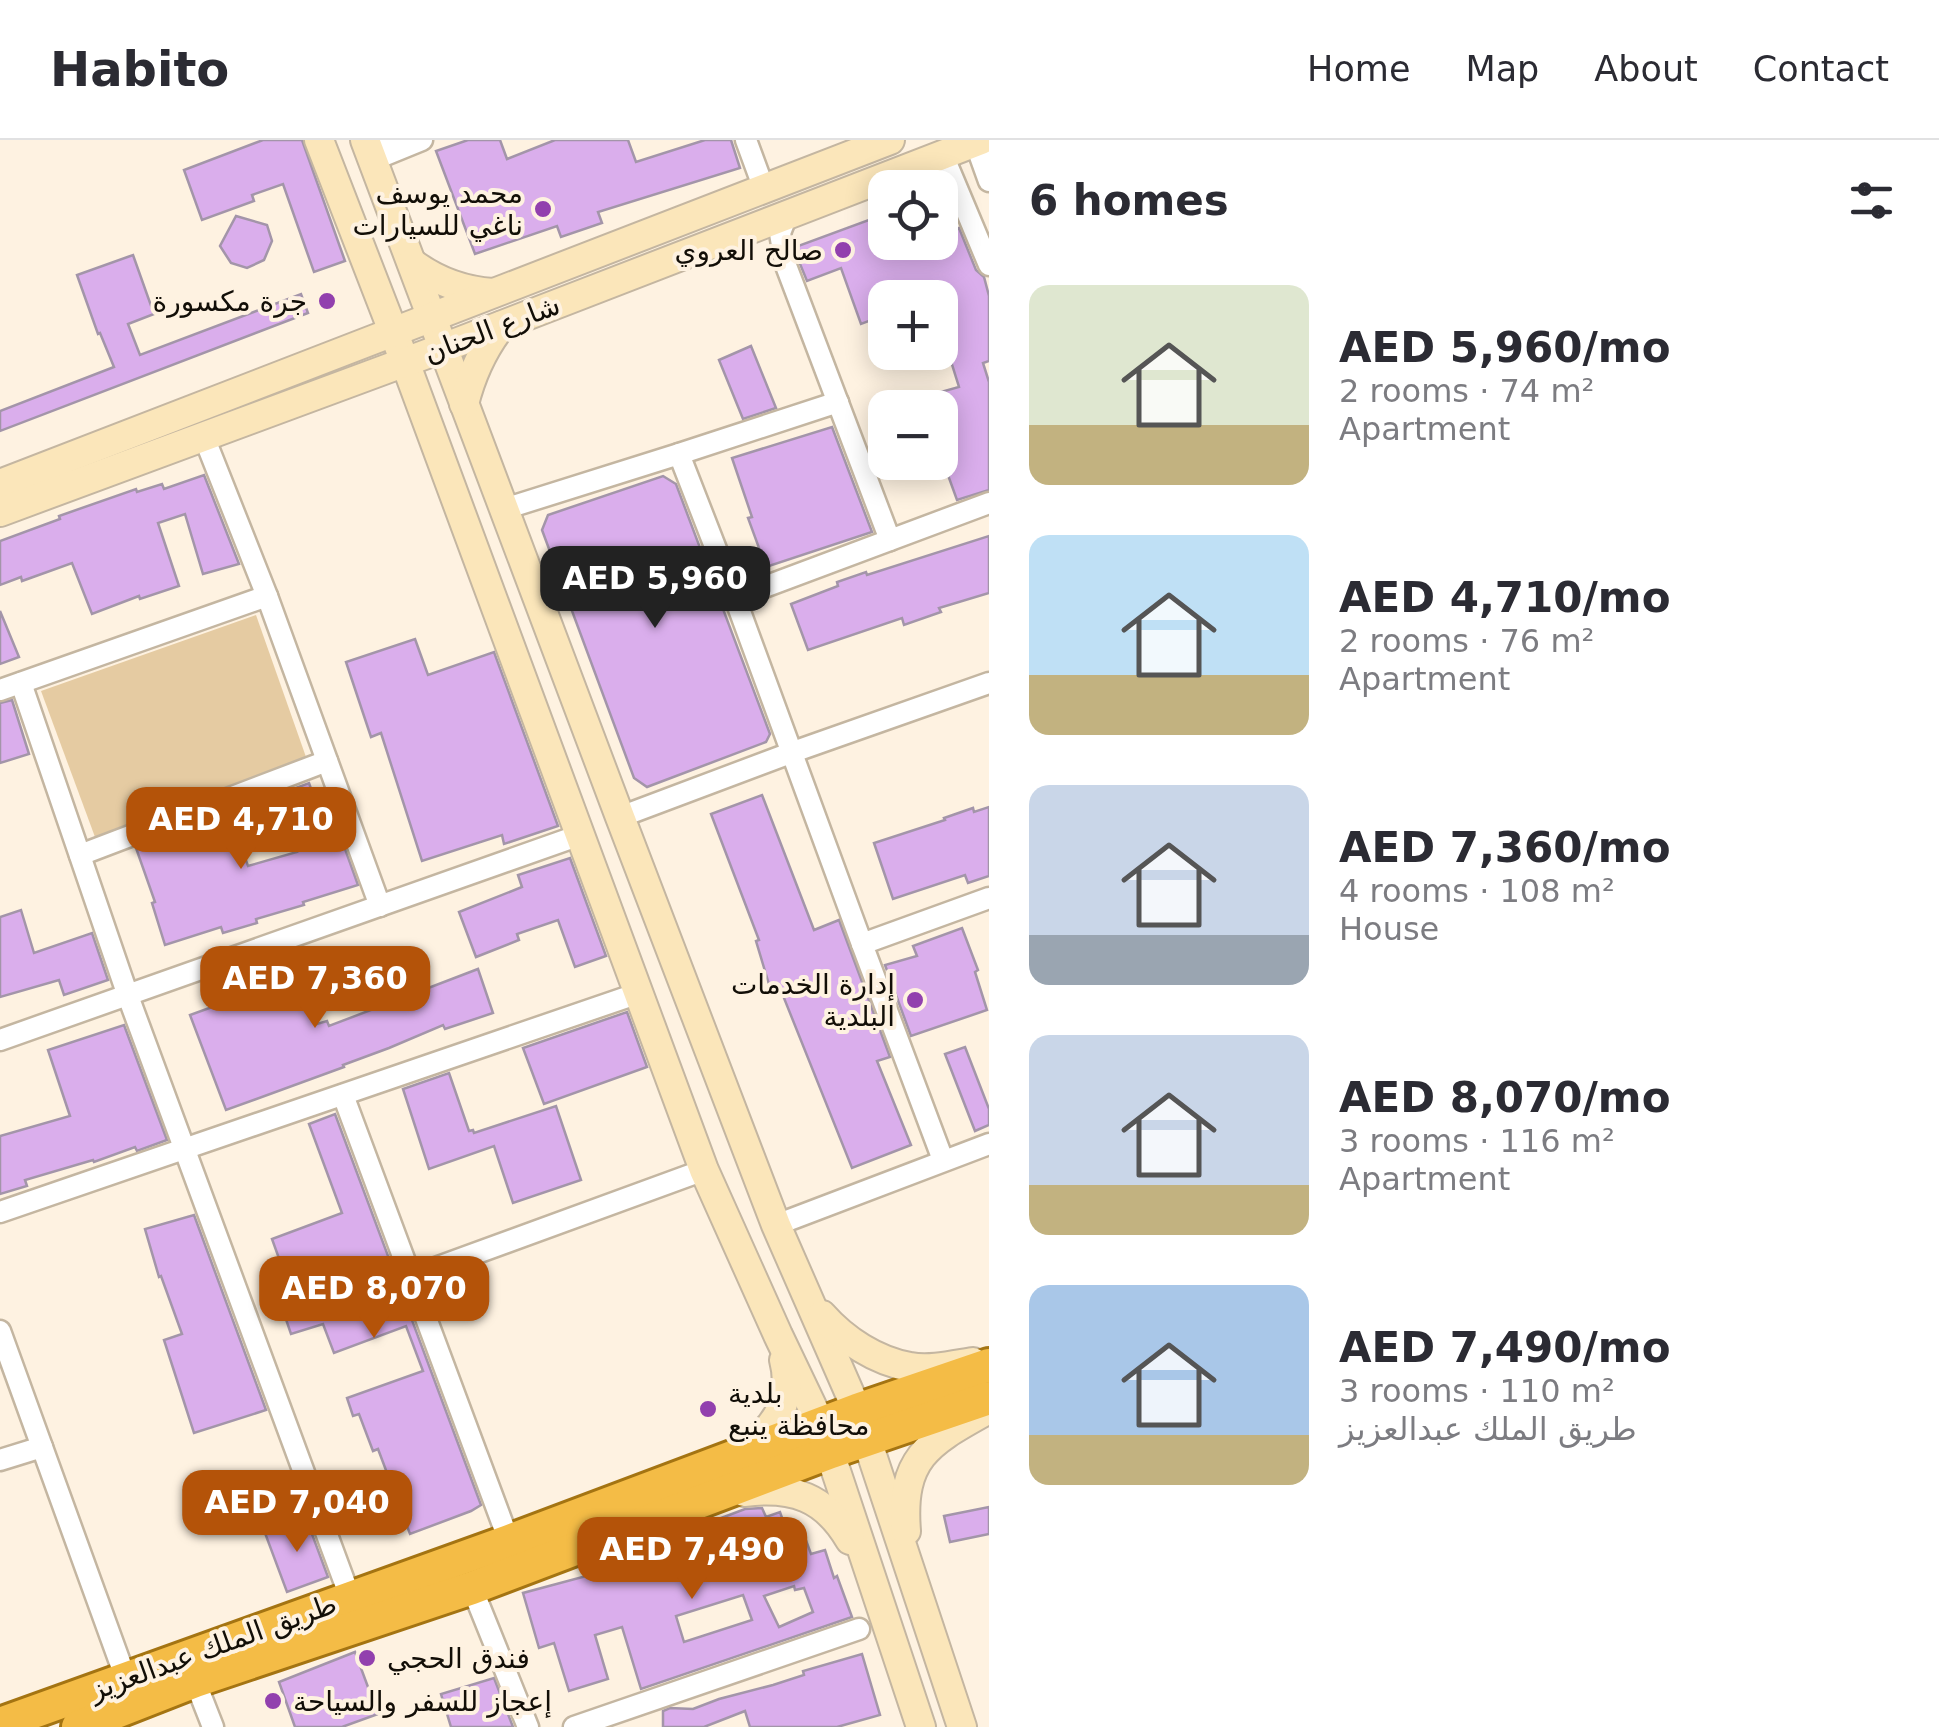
<!DOCTYPE html>
<html lang="en">
<head>
<meta charset="utf-8">
<style>
	:root { --surface:#fff; --page:#f2f2f3; --text:#2b2b33; --muted:#7c7c81; --line:#e1e1e2; --accent:#b45309 }
	body { margin:0; font-family:"DejaVu Sans","Noto Naskh Arabic",sans-serif; background:var(--page); color:var(--text); height:100vh; display:flex; flex-direction:column; font-size:38px; white-space:nowrap }
	* { box-sizing:border-box; margin:0 }
	p { font-size:32px; color:var(--muted) }
	.icon { flex:none; width:55px; height:55px; fill:none; stroke:currentColor; stroke-width:2; stroke-linecap:round; stroke-linejoin:round }
	.map { position:relative; flex:1; overflow:hidden }
	.panel { display:flex; flex-direction:column; background:var(--surface); width:950px }
	.panel>* { flex:none }
	.tools { position:absolute; left:868px; top:30px; display:grid; gap:20px }
	.tools a { display:grid; place-items:center; width:90px; height:90px; border-radius:20px; background:var(--surface); box-shadow:0 5px 25px #0003; font-size:50px }
	.price { position:absolute; translate:-50% -85px; padding:0 22px; border-radius:20px; background:var(--accent); color:#fff; font-size:32px; line-height:65px; filter:drop-shadow(0 2px 5px #0008) }
	.price::after { content:''; position:absolute; left:50%; top:60px; width:30px; height:22px; margin-left:-15px; background:inherit; clip-path:polygon(0 0,100% 0,50% 100%) }
	.price.active { background:#222; color:#fff }
	ul { padding:0; list-style:none }
	li { display:flex; align-items:center; gap:30px; height:250px; padding:0 40px }
	li span { display:grid; place-items:center; flex:none; width:280px; height:200px; border-radius:20px; color:#555 }
	li>.icon { margin-inline-start:auto }
	span .icon { width:120px; height:120px; fill:#fffc; stroke-width:1 }
	li b { font-size:42px }
	h2 { display:flex; justify-content:space-between; align-items:center; height:120px; padding:0 40px; font-size:42px }
	header { display:flex; align-items:center; gap:60px; box-sizing:border-box; height:140px; padding:0 50px; background:var(--surface); border-bottom:2px solid var(--line) }
	header strong { font-size:48px }
	nav { display:flex; gap:55px; margin-inline-start:auto; font-size:35px }
	main { display:flex; flex:1; min-height:0 }
	.map>svg:first-child { display:block }
	.green { fill:#e5cba2 }
	.building { fill:#daaeec; stroke:#a395a9; stroke-width:2.5; fill-rule:evenodd }
	.lines { fill:none; stroke-linecap:round; stroke-linejoin:round }
	.minor-casing { stroke:#c4b6a1; stroke-width:25 }
	.secondary-casing { stroke:#c4b6a1; stroke-width:32 }
	.trunk-casing { stroke:#a47412; stroke-width:38 }
	.minor { stroke:#fff; stroke-width:20 }
	.secondary { stroke:#fbe6ba; stroke-width:28 }
	.trunk { stroke:#f4bc46; stroke-width:32 }
	.poi-dot { fill:#9240ae; stroke:#fef2e1; stroke-width:4 }
	.labels { text-anchor:middle; dominant-baseline:central; stroke-width:8; stroke-linejoin:round; paint-order:stroke }
	.poi-label { font-size:28px; fill:#120e07; stroke:#fef2e1; text-anchor:end }
	.street-label { font-size:28px; fill:#120e07; stroke:#fef2e1 }
</style>
</head>
<body>
<header>
<strong>Habito</strong>
<nav><a>Home</a><a>Map</a><a>About</a><a>Contact</a></nav>
</header>
<main>
<div class="map">
<svg width="989" height="1587" viewBox="0 0 989 1587">
	<rect width="100%" height="100%" fill="#fef2e1"/>
	<!-- green -->
	<polygon class="green" points="256,475 306,617 95,697 41,551"/>
	<!-- building -->
	<g class="building">
		<polygon points="263,0 302,0 345,121 314,132 283,44 252,55 254,61 202,80 184,30"/>
		<polygon points="468,0 500,0 507,19 555,0 628,0 636,22 705,0 731,0 740,28 598,72 602,83 561,97 557,86 475,114 436,11"/>
		<polygon points="885,74 885,102 940,102 940,93 959,88 976,130 984,137 989,156 989,221 983,223 989,242 989,350 957,360 940,313 940,268 903,268 902,263 959,247 940,186 940,156 885,158 885,175 861,184 841,128 807,141 798,119 798,106"/>
		<polygon points="236,76 267,85 272,101 264,120 247,128 231,123 220,106"/>
		<polygon points="133,115 154,174 128,184 140,215 301,154 308,173 0,291 0,271 114,227 100,193 98,194 77,135"/>
		<polygon points="751,206 776,268 743,279 719,220"/>
		<polygon points="832,287 872,392 766,427 748,378 752,377 732,318"/>
		<polygon points="204,335 239,424 203,434 185,374 158,383 179,446 140,459 139,456 92,474 72,423 22,441 21,437 0,445 0,401 60,379 59,376 136,349 137,352 162,344 164,349"/>
		<polygon points="663,336 676,344 770,594 766,602 647,647 634,638 542,390 548,375"/>
		<polygon points="989,396 989,453 939,468 941,472 904,485 902,478 808,510 791,464 838,446 837,442 866,432 867,435"/>
		<polygon points="0,471 19,517 0,524"/>
		<polygon points="415,499 428,535 494,512 558,686 504,704 502,695 422,721 381,593 371,597 346,522"/>
		<polygon points="12,560 29,614 0,623 0,563"/>
		<polygon points="309,643 328,699 340,695 358,745 303,762 304,765 256,779 257,783 223,793 221,787 165,805 152,763 155,762 136,708 229,673 248,726 297,712 277,655"/>
		<polygon points="762,655 814,790 839,780 890,917 877,921 911,1005 852,1028 780,848 771,851 756,801 759,800 711,674"/>
		<polygon points="989,667 989,736 968,743 965,735 893,759 874,703 945,680 944,678 973,668 974,672"/>
		<polygon points="570,718 606,816 575,827 558,780 517,794 519,800 476,817 459,772 522,747 518,735"/>
		<polygon points="21,770 34,813 92,793 108,840 64,855 59,840 0,857 0,777"/>
		<polygon points="962,788 978,830 975,832 987,870 911,896 885,825 917,816 913,806"/>
		<polygon points="296,821 317,884 327,881 329,886 478,829 493,873 445,889 443,885 389,908 343,925 344,927 226,970 190,875 237,858 234,848 266,839 263,832"/>
		<polygon points="627,872 647,927 544,964 523,908"/>
		<polygon points="124,885 167,1000 137,1011 135,1007 94,1022 93,1020 25,1040 27,1046 0,1054 0,996 70,976 48,910"/>
		<polygon points="965,907 989,969 989,985 975,991 945,914"/>
		<polygon points="449,933 469,991 473,990 474,993 556,966 581,1040 513,1063 494,1006 429,1029 403,949"/>
		<polygon points="335,974 481,1365 471,1371 410,1394 378,1309 373,1311 359,1274 353,1276 347,1258 423,1231 406,1186 334,1213 323,1184 291,1194 277,1153 290,1149 272,1099 342,1073 309,984"/>
		<polygon points="194,1075 266,1270 194,1293 164,1200 182,1194 161,1136 159,1137 145,1089"/>
		<polygon points="989,1367 989,1394 950,1402 944,1376"/>
		<path d="M762,1368L766,1377L780,1372L786,1389L800,1384L811,1414L825,1410L834,1438L837,1436L852,1477L641,1549L622,1487L595,1495L608,1539L569,1551L554,1503L539,1508L523,1453L594,1434L591,1426L649,1408L652,1418L719,1397L713,1381L745,1369ZM794,1446L795,1450L804,1448L813,1472L779,1487L764,1456ZM743,1455L752,1480L684,1502L676,1476Z"/>
		<polygon points="306,1378 328,1437 287,1452 265,1393"/>
		<polygon points="355,1512 378,1574 342,1587 295,1587 279,1542"/>
		<polygon points="862,1514 880,1575 837,1587 750,1587 745,1571 704,1587 663,1587 663,1571 670,1568 693,1569 719,1559 773,1545 804,1535 803,1531"/>
		<polygon points="494,1538 513,1587 451,1587 441,1554"/>
	</g>
	<g class="lines">
		<!-- minor casing -->
		<g class="minor-casing">
			<g id="minor">
				<polyline points="388,0 373,20 422,0"/>
				<polyline points="746,0 764,49"/>
				<polyline points="975,2 989,41"/>
				<polyline points="943,15 989,125"/>
				<polyline points="787,75 780,93 785,123 890,400"/>
				<polyline points="204,297 267,456 380,766"/>
				<polyline points="679,314 838,262"/>
				<polyline points="504,369 679,314 735,458 989,363"/>
				<polyline points="735,458 862,804"/>
				<polyline points="21,543 128,856 350,1457"/>
				<polyline points="0,550 267,456"/>
				<polyline points="620,677 793,612 989,543"/>
				<polyline points="80,715 327,621"/>
				<polyline points="0,900 580,695"/>
				<polyline points="343,955 509,1401"/>
				<polyline points="943,1020 862,804 989,758"/>
				<polyline points="0,1072 639,853"/>
				<polyline points="776,1085 989,1004"/>
				<polyline points="411,1137 704,1030"/>
				<polyline points="0,1191 126,1539"/>
				<polyline points="0,1320 42,1307"/>
				<polyline points="472,1448 528,1587"/>
				<polyline points="195,1541 213,1587"/>
				<polyline points="574,1587 859,1489"/>
			</g>
		</g>
		<!-- secondary casing -->
		<g class="secondary-casing">
			<g id="secondary">
				<polyline points="319,0 405,222 704,1030 778,1195 820,1283 921,1587"/>
				<polyline points="365,0 620,677 776,1085 857,1270 962,1587"/>
				<path d="M412,123C436,141 463,151 493,153"/>
				<path d="M464,264C471,236 483,209 501,186"/>
				<polyline points="0,344 890,0"/>
				<polyline points="0,372 443,208 981,0"/>
				<path d="M822,1175C844,1200 876,1221 910,1227C929,1231 954,1225 973,1222"/>
				<path d="M742,1308C776,1291 794,1258 784,1220"/>
				<path d="M744,1352C793,1346 825,1357 850,1400"/>
				<path d="M906,1391C900,1316 930,1302 989,1269"/>
			</g>
		</g>
		<!-- trunk casing -->
		<g class="trunk-casing">
			<g id="trunk">
				<polyline points="0,1584 509,1401 857,1270 989,1225"/>
				<polyline points="78,1587 195,1541 472,1448 831,1312 989,1258"/>
			</g>
		</g>
		<!-- minor -->
		<use href="#minor" class="minor"/>
		<!-- secondary -->
		<use href="#secondary" class="secondary"/>
		<!-- trunk -->
		<use href="#trunk" class="trunk"/>
	</g>
	<!-- markers -->
	<g class="poi-dot">
		<circle cx="543" cy="69" r="10"/>
		<circle cx="843" cy="110" r="10"/>
		<circle cx="327" cy="161" r="10"/>
		<circle cx="915" cy="860" r="10"/>
		<circle cx="708" cy="1269" r="10"/>
		<circle cx="367" cy="1518" r="10"/>
		<circle cx="273" cy="1561" r="10"/>
	</g>
	<g class="labels">
		<!-- poi labels -->
		<g class="poi-label">
			<text x="523" y="53">محمد يوسف<tspan x="523" dy="32">ناغي للسيارات</tspan></text>
			<text x="823" y="110">صالح العروي</text>
			<text x="307" y="161">جرة مكسورة</text>
			<text x="895" y="844">إدارة الخدمات<tspan x="895" dy="32">البلدية</tspan></text>
			<text x="728" y="1253" text-anchor="start">بلدية<tspan x="728" dy="32">محافظة ينبع</tspan></text>
			<text x="387" y="1518" text-anchor="start">فندق الحجي</text>
			<text x="293" y="1561" text-anchor="start">إعجاز للسفر والسياحة</text>
		</g>
		<!-- street labels -->
		<g class="street-label">
			<text transform="translate(492 189) rotate(-21)">شارع الحنان</text>
			<text transform="translate(213 1507) rotate(-20)">طريق الملك عبدالعزيز</text>
		</g>
	</g>
</svg>
<div class="tools">
<a><svg class="icon" aria-label="locate" viewBox="0 0 24 24"><circle cx="12" cy="12" r="6"/><path d="M12 2v4M12 18v4M2 12h4M18 12h4"/></svg></a>
<a>+</a>
<a>−</a>
</div>
<b class="price active" style="left:655px;top:491px">AED 5,960</b>
<b class="price" style="left:241px;top:732px">AED 4,710</b>
<b class="price" style="left:315px;top:891px">AED 7,360</b>
<b class="price" style="left:374px;top:1201px">AED 8,070</b>
<b class="price" style="left:297px;top:1415px">AED 7,040</b>
<b class="price" style="left:692px;top:1462px">AED 7,490</b>
</div>
<section class="panel">
<h2>6 homes<svg class="icon" aria-label="filters" viewBox="0 0 24 24"><path d="M4 7h16M4 17h16"/><circle cx="9" cy="7" r="2"/><circle cx="15" cy="17" r="2"/></svg></h2>
<ul>
<li><span style="background:linear-gradient(#dfe7d0 70%,#c2b280 0)"><svg class="icon" aria-label="home" viewBox="0 0 24 24"><path d="M3 11l9-7 9 7M6 9v11h12V9"/></svg></span><div><b>AED 5,960/mo</b><p>2 rooms · 74 m²</p><p>Apartment</p></div></li>
<li><span style="background:linear-gradient(#bfe0f5 70%,#c2b280 0)"><svg class="icon" aria-label="home" viewBox="0 0 24 24"><path d="M3 11l9-7 9 7M6 9v11h12V9"/></svg></span><div><b>AED 4,710/mo</b><p>2 rooms · 76 m²</p><p>Apartment</p></div></li>
<li><span style="background:linear-gradient(#c9d6e8 75%,#9aa5b1 0)"><svg class="icon" aria-label="home" viewBox="0 0 24 24"><path d="M3 11l9-7 9 7M6 9v11h12V9"/></svg></span><div><b>AED 7,360/mo</b><p>4 rooms · 108 m²</p><p>House</p></div></li>
<li><span style="background:linear-gradient(#c9d6e8 75%,#c2b280 0)"><svg class="icon" aria-label="home" viewBox="0 0 24 24"><path d="M3 11l9-7 9 7M6 9v11h12V9"/></svg></span><div><b>AED 8,070/mo</b><p>3 rooms · 116 m²</p><p>Apartment</p></div></li>
<li><span style="background:linear-gradient(#a9c7e8 75%,#c2b280 0)"><svg class="icon" aria-label="home" viewBox="0 0 24 24"><path d="M3 11l9-7 9 7M6 9v11h12V9"/></svg></span><div><b>AED 7,490/mo</b><p>3 rooms · 110 m²</p><p>طريق الملك عبدالعزيز</p></div></li>
</ul>
</section>
</main>
</body>
</html>
